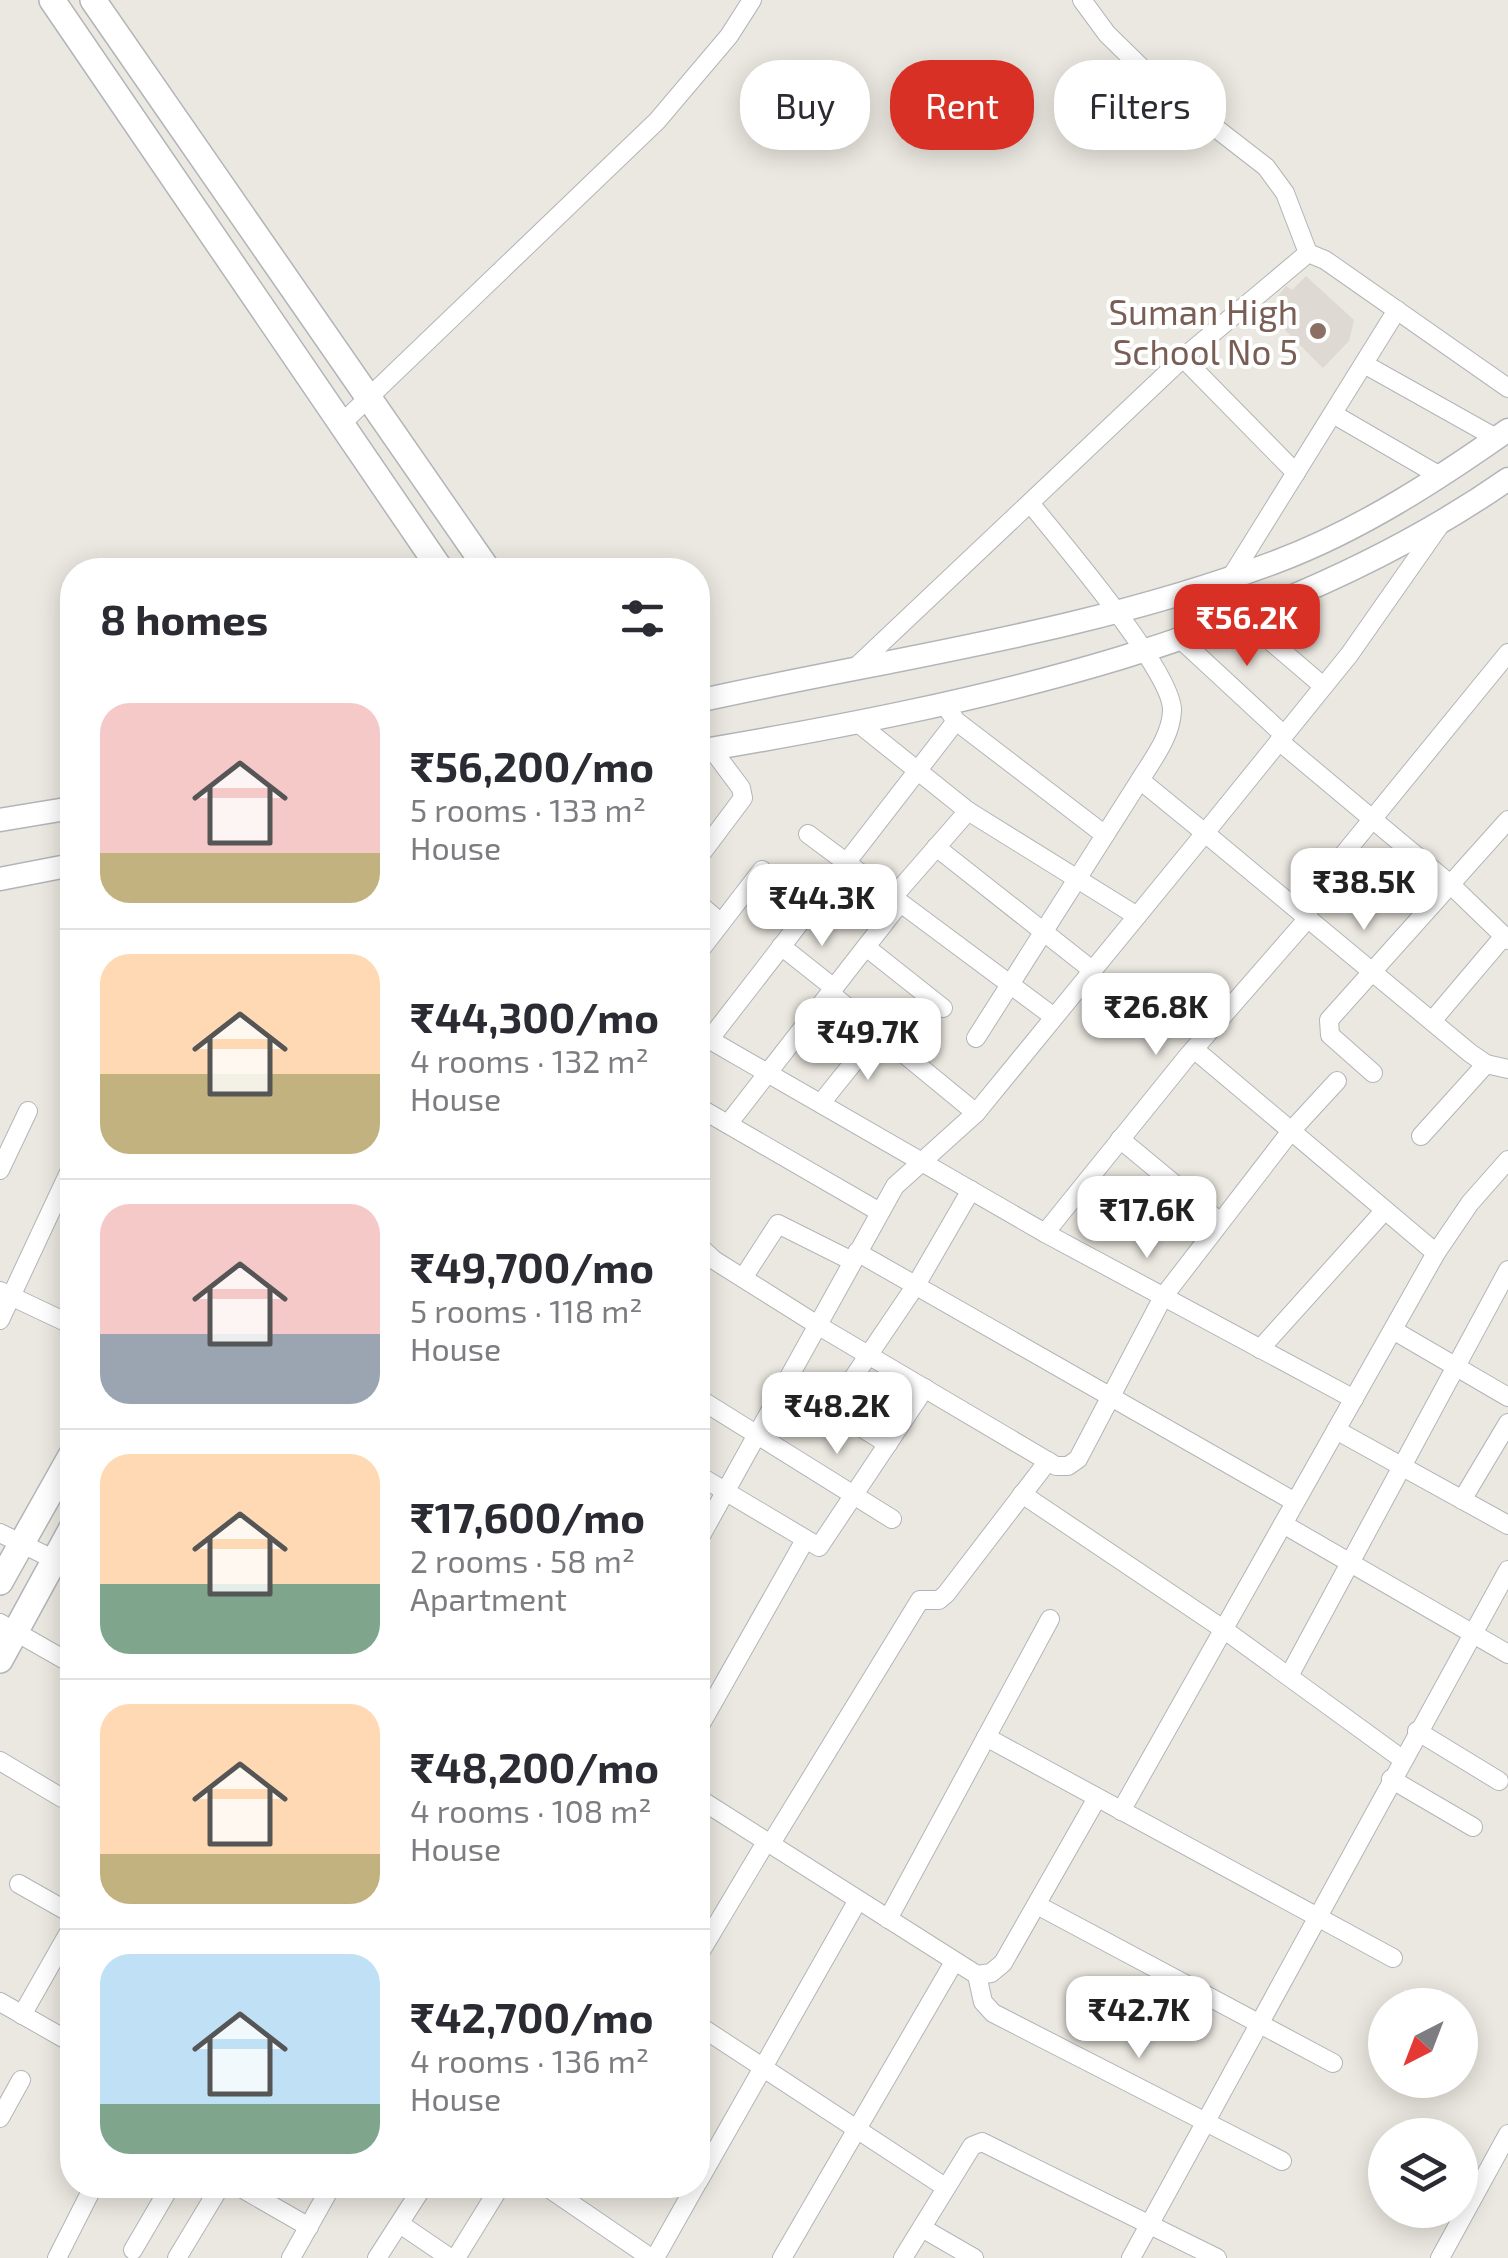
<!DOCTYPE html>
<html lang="en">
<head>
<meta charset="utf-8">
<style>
	:root { --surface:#fff; --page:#f7f7f7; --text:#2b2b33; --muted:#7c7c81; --line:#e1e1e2; --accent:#d93025 }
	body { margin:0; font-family:"Exo 2",sans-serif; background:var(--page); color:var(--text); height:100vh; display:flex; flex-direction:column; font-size:38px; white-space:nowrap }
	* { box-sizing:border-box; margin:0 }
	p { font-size:32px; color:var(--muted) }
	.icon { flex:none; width:55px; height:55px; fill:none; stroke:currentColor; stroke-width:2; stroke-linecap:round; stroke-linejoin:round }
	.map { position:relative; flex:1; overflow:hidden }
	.panel { position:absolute; left:60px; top:558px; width:650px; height:1640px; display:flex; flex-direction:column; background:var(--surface); border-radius:40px; box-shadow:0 5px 25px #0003 }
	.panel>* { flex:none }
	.banner { position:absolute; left:740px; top:60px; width:618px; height:90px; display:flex; gap:20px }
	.needle { width:65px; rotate:222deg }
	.fabs { position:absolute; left:1368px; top:1988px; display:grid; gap:20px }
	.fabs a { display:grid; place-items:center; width:110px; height:110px; border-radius:50%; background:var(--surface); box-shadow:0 5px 25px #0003; font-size:50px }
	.price { position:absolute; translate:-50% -85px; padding:0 22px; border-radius:20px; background:#fff; color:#222; font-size:32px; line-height:65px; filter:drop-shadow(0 2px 5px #0008) }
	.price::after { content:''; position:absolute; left:50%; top:60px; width:30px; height:22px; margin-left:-15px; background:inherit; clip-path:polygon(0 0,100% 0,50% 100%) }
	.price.on { background:var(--accent); color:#fff }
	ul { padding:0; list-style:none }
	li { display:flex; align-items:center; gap:30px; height:250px; padding:0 40px }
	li+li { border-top:2px solid var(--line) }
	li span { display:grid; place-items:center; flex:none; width:280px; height:200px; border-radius:30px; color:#555 }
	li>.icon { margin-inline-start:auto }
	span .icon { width:120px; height:120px; fill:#fffc; stroke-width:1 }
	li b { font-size:42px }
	h2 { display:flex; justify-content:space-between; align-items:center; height:120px; padding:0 40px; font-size:42px }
	.pill { padding:0 35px; border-radius:40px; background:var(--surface); box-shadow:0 5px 25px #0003; font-size:35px; line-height:90px }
	.pill.on { background:var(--accent); color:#fff }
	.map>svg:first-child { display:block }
	.education { fill:#ded9d3 }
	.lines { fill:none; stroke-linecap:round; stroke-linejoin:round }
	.minor-casing { stroke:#b2b5b7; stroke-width:20 }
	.tertiary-casing { stroke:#b2b5b7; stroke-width:25 }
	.secondary-casing { stroke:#b1b5b7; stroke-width:28 }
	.minor { stroke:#fff; stroke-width:18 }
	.tertiary { stroke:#fff; stroke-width:22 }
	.secondary { stroke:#fff; stroke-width:25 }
	.education-dot { fill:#8d6e63; stroke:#fff; stroke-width:4 }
	.labels { text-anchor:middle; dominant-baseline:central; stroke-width:8; stroke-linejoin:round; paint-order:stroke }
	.education-label { font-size:35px; fill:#785e54; stroke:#fff; text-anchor:end }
</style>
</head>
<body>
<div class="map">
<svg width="1508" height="2258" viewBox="0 0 1508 2258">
	<rect width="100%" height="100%" fill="#ebe8e1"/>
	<!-- education -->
	<polygon class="education" points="1306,276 1354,320 1349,341 1323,368 1265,310 1281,300 1278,296 1286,286 1292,290"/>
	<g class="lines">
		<!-- minor casing -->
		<g class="minor-casing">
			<g id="minor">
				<polyline points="1082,0 1107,34 1155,81 1266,167 1285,193 1308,253"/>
				<polyline points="1183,358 1296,473"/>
				<polyline points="1364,364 1496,438"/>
				<polyline points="1333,414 1440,476"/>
				<polyline points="340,425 657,121 729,36 752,0"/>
				<polyline points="1440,525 1349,655 1205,833 1470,1053 1486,1064 1508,1069"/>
				<polyline points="1231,577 1397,310"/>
				<polyline points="1239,614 1323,686"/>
				<polyline points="1178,637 1284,735"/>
				<polyline points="857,666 1183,358 1308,253 1325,260 1508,388"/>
				<polyline points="949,711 956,721 1105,835"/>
				<polyline points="858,723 968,811 1137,916"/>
				<polyline points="1279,741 1450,884 1508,940"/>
				<polyline points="808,834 1054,1017"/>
				<polyline points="936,847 1092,970"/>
				<polyline points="698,858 743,798 741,788 711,748"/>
				<polyline points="893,897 968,811"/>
				<polyline points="698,903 721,923"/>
				<polyline points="1299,909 1508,653"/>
				<polyline points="781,946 834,988"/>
				<polyline points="866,947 943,1008"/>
				<polyline points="698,953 762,870"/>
				<polyline points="830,993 976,1113"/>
				<polyline points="1432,1021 1504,936"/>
				<polyline points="698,1033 1045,1233 1354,1399"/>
				<polyline points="976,1038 1140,780"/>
				<polyline points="709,1040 956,721"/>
				<polyline points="1194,1049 1436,1253"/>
				<polyline points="1373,1073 1330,1035 1329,1020 1508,820"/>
				<polyline points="821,1103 878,1032"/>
				<polyline points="698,1107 878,1211"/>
				<polyline points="728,1124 900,903"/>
				<polyline points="1421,1136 1486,1064"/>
				<polyline points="1120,1139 1220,1222"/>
				<polyline points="0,1170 28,1111"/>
				<polyline points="1045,1233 1187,1057 1309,917"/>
				<polyline points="698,1245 714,1260 819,1326 1056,1466 1068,1466 1078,1459 1163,1297 1291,1131 1337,1081"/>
				<polyline points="857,1252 1295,1502"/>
				<polyline points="743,1278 778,1224 852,1261"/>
				<polyline points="0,1291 72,1325"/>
				<polyline points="0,1320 72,1166"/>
				<polyline points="1393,1330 1508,1397"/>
				<polyline points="1260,1349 1385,1210"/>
				<polyline points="787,1382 888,1444"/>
				<polyline points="698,1398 892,1519"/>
				<polyline points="832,1409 916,1285 971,1190"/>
				<polyline points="1336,1430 1508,1525"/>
				<polyline points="698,1475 819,1547 925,1388"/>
				<polyline points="1022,1494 1226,1631 1402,1759"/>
				<polyline points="1462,1500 1508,1423"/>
				<polyline points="1283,1524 1508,1654"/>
				<polyline points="0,1533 55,1560"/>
				<path d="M698,1541L895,1186L976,1113L1205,833L1140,780C1153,759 1171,736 1172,711C1174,673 1058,538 1030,503"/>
				<polyline points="0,1623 72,1664"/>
				<polyline points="1289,1676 1508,1270"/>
				<polyline points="698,1729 805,1540"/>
				<polyline points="1417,1731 1499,1781"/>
				<polyline points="986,1737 1393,1958"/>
				<polyline points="0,1761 62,1798"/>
				<polyline points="1391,1779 1473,1827"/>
				<polyline points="698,1798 977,1975 991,1973 1003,1963 1097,1798"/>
				<polyline points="1121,1811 1436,1253 1470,1203 1508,1160"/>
				<polyline points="770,1845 920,1600 939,1600 946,1594 1048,1461"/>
				<polyline points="19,1884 72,1914"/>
				<polyline points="1037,1905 1333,2063"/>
				<polyline points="888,1919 1050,1619"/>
				<polyline points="698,1956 766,1842"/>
				<polyline points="977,1975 983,2002 993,2013 1282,2161"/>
				<polyline points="0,2002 72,2043"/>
				<polyline points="22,2015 72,1927"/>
				<polyline points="698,2025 945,2187"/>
				<polyline points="0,2118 21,2080"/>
				<polyline points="698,2182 858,1900"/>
				<polyline points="236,2185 309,2227"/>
				<polyline points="544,2185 651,2258"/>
				<polyline points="400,2224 450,2258"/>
				<polyline points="922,2228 974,2258"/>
				<polyline points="133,2250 171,2185"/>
				<polyline points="57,2258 94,2185"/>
				<polyline points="177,2258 221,2185"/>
				<polyline points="291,2258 332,2185"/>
				<polyline points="377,2258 424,2185"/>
				<polyline points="456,2258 501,2185"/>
				<polyline points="655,2258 696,2185"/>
				<polyline points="782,2258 954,1962"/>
				<polyline points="903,2258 972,2146 982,2142 1217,2258"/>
				<polyline points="1131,2258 1508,1570"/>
				<polyline points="1440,2258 1508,2134"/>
			</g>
		</g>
		<!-- tertiary casing -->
		<g class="tertiary-casing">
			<g id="tertiary">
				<path d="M698,701C892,658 1091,632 1278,561C1360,530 1437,480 1508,430"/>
				<path d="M698,751C972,705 1276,641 1508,479"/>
				<polyline points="0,820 72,808"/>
				<polyline points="0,879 72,865"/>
			</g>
		</g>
		<!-- secondary casing -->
		<g class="secondary-casing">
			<g id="secondary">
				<polyline points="52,0 441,570"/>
				<polyline points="93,0 488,570"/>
				<polyline points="0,1582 72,1454"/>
				<polyline points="0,1660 72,1528"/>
			</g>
		</g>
		<!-- minor -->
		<use href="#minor" class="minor"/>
		<!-- tertiary -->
		<use href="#tertiary" class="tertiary"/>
		<!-- secondary -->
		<use href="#secondary" class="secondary"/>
	</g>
	<!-- markers -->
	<circle class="education-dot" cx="1318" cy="331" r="10"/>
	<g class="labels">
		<!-- education labels -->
		<g class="education-label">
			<text x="1298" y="311">Suman High<tspan x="1298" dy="40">School No 5</tspan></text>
		</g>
	</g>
</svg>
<div class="fabs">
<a><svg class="needle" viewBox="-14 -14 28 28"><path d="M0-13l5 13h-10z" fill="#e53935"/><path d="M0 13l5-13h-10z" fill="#7c7c81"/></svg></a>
<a><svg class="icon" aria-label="layers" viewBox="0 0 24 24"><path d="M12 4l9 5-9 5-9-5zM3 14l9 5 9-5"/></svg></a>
</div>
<b class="price on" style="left:1247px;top:669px">₹56.2K</b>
<b class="price" style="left:1364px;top:933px">₹38.5K</b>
<b class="price" style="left:822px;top:949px">₹44.3K</b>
<b class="price" style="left:1156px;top:1058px">₹26.8K</b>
<b class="price" style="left:868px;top:1083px">₹49.7K</b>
<b class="price" style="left:1147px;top:1261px">₹17.6K</b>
<b class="price" style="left:837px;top:1457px">₹48.2K</b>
<b class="price" style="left:1139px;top:2061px">₹42.7K</b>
<div class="banner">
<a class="pill">Buy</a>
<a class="pill on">Rent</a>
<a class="pill">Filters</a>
</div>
<section class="panel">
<h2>8 homes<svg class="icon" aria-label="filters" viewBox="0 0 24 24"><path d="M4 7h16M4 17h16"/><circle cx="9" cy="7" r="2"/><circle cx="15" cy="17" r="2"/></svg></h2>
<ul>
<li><span style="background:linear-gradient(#f6c9c9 75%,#c2b280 0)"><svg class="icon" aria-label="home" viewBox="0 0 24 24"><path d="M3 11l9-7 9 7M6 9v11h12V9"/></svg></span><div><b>₹56,200/mo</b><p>5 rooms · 133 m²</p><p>House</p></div></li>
<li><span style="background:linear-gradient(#ffd9b3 60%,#c2b280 0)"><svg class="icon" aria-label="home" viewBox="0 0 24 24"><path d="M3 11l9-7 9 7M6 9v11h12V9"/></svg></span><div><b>₹44,300/mo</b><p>4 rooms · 132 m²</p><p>House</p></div></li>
<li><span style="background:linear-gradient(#f6c9c9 65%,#9aa5b1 0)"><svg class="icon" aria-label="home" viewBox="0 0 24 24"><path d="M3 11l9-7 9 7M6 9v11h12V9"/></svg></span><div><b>₹49,700/mo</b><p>5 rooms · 118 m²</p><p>House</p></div></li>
<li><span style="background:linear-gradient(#ffd9b3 65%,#7fa58c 0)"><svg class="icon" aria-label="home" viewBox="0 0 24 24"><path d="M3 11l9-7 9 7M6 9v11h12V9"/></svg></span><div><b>₹17,600/mo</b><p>2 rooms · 58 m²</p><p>Apartment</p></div></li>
<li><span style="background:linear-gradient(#ffd9b3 75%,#c2b280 0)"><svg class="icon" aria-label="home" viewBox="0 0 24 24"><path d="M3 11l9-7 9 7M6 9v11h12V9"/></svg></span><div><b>₹48,200/mo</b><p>4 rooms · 108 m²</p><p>House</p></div></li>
<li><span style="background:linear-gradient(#bfe0f5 75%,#7fa58c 0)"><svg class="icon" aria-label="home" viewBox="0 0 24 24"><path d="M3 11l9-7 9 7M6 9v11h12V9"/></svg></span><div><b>₹42,700/mo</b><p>4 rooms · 136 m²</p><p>House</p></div></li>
</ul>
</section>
</div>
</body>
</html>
